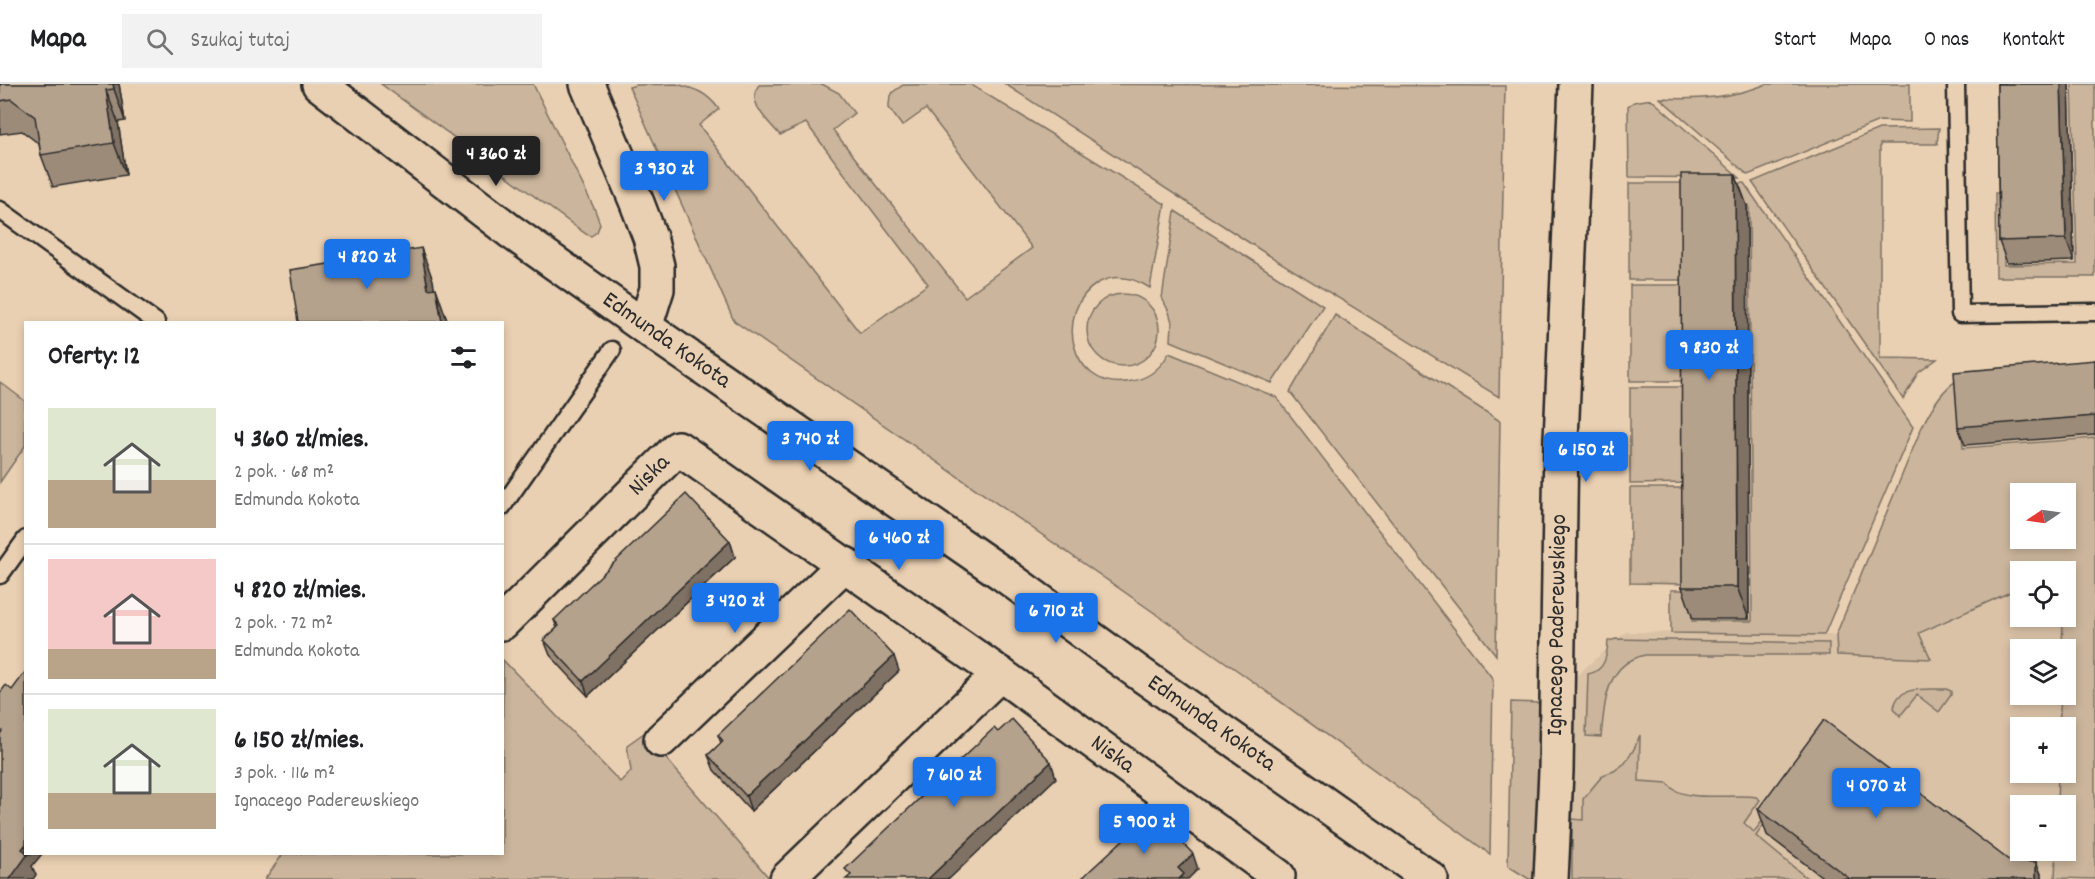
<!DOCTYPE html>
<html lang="pl">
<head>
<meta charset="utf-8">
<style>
	:root { --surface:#fff; --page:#f2f2f2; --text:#202124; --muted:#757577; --line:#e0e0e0; --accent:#1a73e8 }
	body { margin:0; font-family:Dekko,sans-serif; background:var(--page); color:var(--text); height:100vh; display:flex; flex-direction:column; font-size:22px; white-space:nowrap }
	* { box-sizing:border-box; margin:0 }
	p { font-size:20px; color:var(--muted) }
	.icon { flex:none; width:33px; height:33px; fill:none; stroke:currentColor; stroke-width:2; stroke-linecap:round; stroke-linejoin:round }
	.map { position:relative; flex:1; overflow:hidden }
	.details { position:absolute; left:24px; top:237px; width:480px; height:534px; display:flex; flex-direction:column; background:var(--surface); border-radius:0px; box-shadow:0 3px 9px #0003 }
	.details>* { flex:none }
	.needle { width:39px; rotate:257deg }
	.tools { position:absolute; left:2010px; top:399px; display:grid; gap:12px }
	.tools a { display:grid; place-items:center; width:66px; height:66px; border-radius:0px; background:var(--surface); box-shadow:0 3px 9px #0003; font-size:30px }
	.price { position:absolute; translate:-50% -51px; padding:0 14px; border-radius:6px; background:var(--accent); color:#fff; font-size:20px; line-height:39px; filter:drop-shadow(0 2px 3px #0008) }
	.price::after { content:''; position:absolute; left:50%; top:36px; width:18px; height:14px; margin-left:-9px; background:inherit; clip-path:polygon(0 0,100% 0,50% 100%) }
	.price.current { background:#222; color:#fff }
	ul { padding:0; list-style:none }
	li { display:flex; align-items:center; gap:18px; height:150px; padding:0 24px }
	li+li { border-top:2px solid var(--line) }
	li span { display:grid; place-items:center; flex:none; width:168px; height:120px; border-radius:0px; color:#555 }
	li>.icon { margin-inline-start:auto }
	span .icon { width:72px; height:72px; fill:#fffc; stroke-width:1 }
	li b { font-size:26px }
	h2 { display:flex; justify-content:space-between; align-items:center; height:72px; padding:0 24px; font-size:26px }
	header { display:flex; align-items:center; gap:36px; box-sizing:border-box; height:84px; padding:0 30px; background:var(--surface); border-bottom:2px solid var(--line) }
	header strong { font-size:28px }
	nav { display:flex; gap:33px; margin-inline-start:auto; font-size:21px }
	.search { width:420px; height:54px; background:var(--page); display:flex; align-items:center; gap:15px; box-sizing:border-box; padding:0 21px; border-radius:0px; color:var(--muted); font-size:22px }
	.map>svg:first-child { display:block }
	.built { fill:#dac2a7 }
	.green { fill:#cbb59c; stroke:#7b7064; stroke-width:1.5; fill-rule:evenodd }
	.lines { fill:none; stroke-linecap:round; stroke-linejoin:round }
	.service-casing { stroke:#2b2b2b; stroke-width:21 }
	.minor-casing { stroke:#2b2b2b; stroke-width:38 }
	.tertiary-casing { stroke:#2b2b2b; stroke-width:38 }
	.service { stroke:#ead0b2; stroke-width:16 }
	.minor { stroke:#ead0b2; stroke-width:33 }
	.tertiary { stroke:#ead0b2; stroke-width:33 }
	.wall { fill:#9c8b79; stroke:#2b2b2b; stroke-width:1.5 }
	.shaded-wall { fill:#7f7163; stroke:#2b2b2b; stroke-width:1.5 }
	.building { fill:#b5a28d; stroke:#2b2b2b; stroke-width:1.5 }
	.labels { text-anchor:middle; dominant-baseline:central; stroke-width:5; stroke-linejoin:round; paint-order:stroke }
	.street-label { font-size:24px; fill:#2b2b2b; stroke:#ead0b2 }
</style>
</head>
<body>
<header>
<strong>Mapa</strong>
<div class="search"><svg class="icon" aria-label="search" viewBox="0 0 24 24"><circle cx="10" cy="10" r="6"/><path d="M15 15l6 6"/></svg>Szukaj tutaj</div>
<nav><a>Start</a><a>Mapa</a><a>O nas</a><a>Kontakt</a></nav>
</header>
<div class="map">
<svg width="2095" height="795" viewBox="0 0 2095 795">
	<rect width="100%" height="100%" fill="#ead0b2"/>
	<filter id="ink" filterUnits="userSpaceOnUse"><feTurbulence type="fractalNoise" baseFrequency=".0167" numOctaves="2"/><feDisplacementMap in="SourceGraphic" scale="12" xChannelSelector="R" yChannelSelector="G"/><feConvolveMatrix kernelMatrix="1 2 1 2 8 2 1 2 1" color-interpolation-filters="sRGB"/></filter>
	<g filter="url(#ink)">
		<!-- built -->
		<polygon class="built" points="2017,504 2020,512 2020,532 2063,533 2062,565 2020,566 2020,610 2060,611 2059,643 2020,644 2020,688 2058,689 2057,721 2020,722 2020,766 2056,767 2055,793 2066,795 1808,795 1749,748 1572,735 1576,592 1626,548 1836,551 1837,571 1930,575 1919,550"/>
		<!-- green -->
		<g class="green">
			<polygon points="381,0 533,0 595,126 600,140 597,148 591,152 586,150"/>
			<path d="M676,0C696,5 706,8 719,25L699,41L860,249L928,200L806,39L780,51C769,38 745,18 759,1L822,0L839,9L854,29L833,46L965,213L1032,164L926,25L902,42L889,24V20L890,14L893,8L903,1L970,0L1165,120L1150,204C1133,193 1116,189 1098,199C1053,226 1070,305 1126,298C1146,296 1159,287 1169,269L1276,313L1493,595L1490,770L1241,589L734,237L629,3L636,1Z"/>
			<polygon points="1005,0 1505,2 1499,313 1262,167"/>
			<path d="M1767,0H1910V38L1879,37L1748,91L1660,14C1697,16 1732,14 1767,0Z"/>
			<polygon points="2072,0 2095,0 2095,193 1996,193 1995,109 2004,109 2004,181 2077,180"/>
			<polygon points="1651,15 1740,94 1629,93 1628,22 1634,18"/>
			<polygon points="1939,44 1937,60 1880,60 1880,274 1937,275 1918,289 1903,315 1752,98 1879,45"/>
			<polygon points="1629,99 1744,99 1913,343 1824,551 1671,549 1671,506 1690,506 1692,537 1752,537 1749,121 1691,120 1691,196 1629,196"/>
			<polygon points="1175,127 1323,222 1272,299 1171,257 1172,238 1169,228 1162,214"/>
			<polygon points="1630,201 1690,201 1691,297 1630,297"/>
			<circle cx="1123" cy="246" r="36"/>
			<polygon points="1335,231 1500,337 1496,571 1290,308"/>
			<path d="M1958,296L1963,364L2095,354V795L2055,794L2056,767L2066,766V722L2057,721L2058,689L2066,688V644L2059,643L2061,611L2066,610V566L2062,565L2063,533L2066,532V488H2020V512L2017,505L1919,549L1931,575L1837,571L1836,551L1921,345C1929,328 1941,305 1958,296ZM2020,410H2066V454H2020Z"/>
			<polygon points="0,298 25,317 25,362 0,398"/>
			<polygon points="1630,303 1691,303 1691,399 1630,400"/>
			<polygon points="1630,404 1690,404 1690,500 1630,499"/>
			<path d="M1616,555L1829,559V571H1645C1605,580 1605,619 1601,653L1586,652L1588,590C1605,587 1607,572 1608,557Z"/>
			<polygon points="503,576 620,698 631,687 627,661 644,649 770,795 265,795 283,770 502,770"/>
			<path d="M1946,605L1951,607V611L1939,628L1917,611L1900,632L1894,624C1897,600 1928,606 1946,605Z"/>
			<polygon points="1511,618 1543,619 1538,795 1529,795 1508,782"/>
			<path d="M1640,651L1639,697L1668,699C1679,720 1734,709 1756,713L1760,716L1744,739L1754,748L1769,728L1771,730L1756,752L1808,795H1572V735L1583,736V715L1603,691L1614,687L1625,679L1634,665Z"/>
		</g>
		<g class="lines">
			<!-- service casing -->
			<g class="service-casing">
				<g id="service">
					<polyline points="1956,0 1960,230 2095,228"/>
					<polyline points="0,126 156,238"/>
					<polyline points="502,423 612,266"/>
					<polyline points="0,491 26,455"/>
				</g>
			</g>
			<!-- minor casing -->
			<g class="minor-casing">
				<g id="minor">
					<polyline points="502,539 678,364 1000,590 1278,792 1275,795"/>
					<polyline points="661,656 845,480"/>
					<polyline points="787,795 1000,590"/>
					<polyline points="1551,795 1556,687 1561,356 1576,0"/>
				</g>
			</g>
			<!-- tertiary casing -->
			<g class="tertiary-casing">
				<g id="tertiary">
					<polyline points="319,0 510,147 645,243 1003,490 1139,589 1431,795"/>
					<polyline points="587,0 637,119 650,153 657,182 657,205 645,243"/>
				</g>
			</g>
			<!-- service -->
			<use href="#service" class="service"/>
			<!-- minor -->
			<use href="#minor" class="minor"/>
			<!-- tertiary -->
			<use href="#tertiary" class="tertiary"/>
		</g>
		<!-- wall -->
		<g class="wall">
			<polygon points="0,0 119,0 125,37 118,38 126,91 53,103 41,71 39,60 22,47 0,50"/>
			<polygon points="1997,0 2069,0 2074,177 2007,179 1999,157"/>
			<polygon points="1735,90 1747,122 1749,535 1693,535 1682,503"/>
			<polygon points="2095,276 2095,351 1965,361 1958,343"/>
			<polygon points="730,457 735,473 588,612 550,571 544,556 557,544 554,536"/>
			<polygon points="899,587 751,727 714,686 708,671 721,659 718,651"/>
			<polygon points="1758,725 2010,777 2036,778 2043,795 1825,795 1767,751"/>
		</g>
		<!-- shaded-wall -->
		<g class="shaded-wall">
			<polygon points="113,0 119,0 125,37 114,5"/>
			<polygon points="2061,0 2069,0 2074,177 2066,155"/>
			<polygon points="106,6 118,38 126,91 114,59"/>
			<polygon points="1735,90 1747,122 1749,535 1737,503"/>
			<polygon points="421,164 433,196 440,237 428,205"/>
			<polygon points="436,204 447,236 448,238 442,238"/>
			<polygon points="730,457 735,473 588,612 583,597"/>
			<polygon points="894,572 899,587 751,727 746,712"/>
			<polygon points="1051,678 1056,694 949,795 928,795"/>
			<polygon points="26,760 26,770 42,770 32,782 36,791 33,795 10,795 22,765"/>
			<polygon points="1193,770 1198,785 1188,795 1179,795 1178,784"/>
			<polygon points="2036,778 2043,795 2036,795"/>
		</g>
		<!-- building -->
		<g class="building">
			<polygon points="0,0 113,0 114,5 106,6 114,59 41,71 35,33 11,15 0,17"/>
			<polygon points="1997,0 2061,0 2066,155 1999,157"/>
			<polygon points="1681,90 1735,90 1737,503 1682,503"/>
			<polygon points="379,163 380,171 421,164 428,205 436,204 442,238 298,238 290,186 341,178 340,170"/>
			<polygon points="2095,276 2095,332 1958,343 1954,288"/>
			<polygon points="686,410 730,457 583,597 544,556 559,542 554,536"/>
			<polygon points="850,525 894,572 746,712 708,671 723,657 718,651"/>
			<polygon points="26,587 26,760 22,765 26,768 26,770 28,770 10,795 1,795 0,794 0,650 2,647 0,646 0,609 6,601 12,606"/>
			<polygon points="1012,635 1051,678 928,795 846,795 851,791 845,785 994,644 998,648"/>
			<polygon points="1824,636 2010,777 2036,778 2036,795 1850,795 1758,725"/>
			<polygon points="1153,728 1193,770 1178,784 1184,790 1179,795 1081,795"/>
		</g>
	</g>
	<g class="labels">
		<!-- street labels -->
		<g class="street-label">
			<text transform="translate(666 257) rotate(35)">Edmunda Kokota</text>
			<text transform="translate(650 392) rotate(-45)">Niska</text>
			<text transform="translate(1558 541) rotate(-89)">Ignacego Paderewskiego</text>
			<text transform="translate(1211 640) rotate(35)">Edmunda Kokota</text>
			<text transform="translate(1112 671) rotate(36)">Niska</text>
		</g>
	</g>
</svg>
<div class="tools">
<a><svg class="needle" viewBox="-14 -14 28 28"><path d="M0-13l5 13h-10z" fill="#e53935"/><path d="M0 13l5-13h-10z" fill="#757577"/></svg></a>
<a><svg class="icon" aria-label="locate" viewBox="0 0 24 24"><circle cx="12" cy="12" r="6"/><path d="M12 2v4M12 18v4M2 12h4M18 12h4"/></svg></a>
<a><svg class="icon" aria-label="layers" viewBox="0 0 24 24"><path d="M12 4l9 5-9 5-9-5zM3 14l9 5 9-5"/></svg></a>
<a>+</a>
<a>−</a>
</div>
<b class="price current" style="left:496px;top:103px">4 360 zł</b>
<b class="price" style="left:664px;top:118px">3 930 zł</b>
<b class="price" style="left:367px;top:206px">4 820 zł</b>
<b class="price" style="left:1709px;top:297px">9 830 zł</b>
<b class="price" style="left:810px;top:388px">3 740 zł</b>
<b class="price" style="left:1586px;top:399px">6 150 zł</b>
<b class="price" style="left:899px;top:487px">6 460 zł</b>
<b class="price" style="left:735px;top:550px">3 420 zł</b>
<b class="price" style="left:1056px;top:560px">6 710 zł</b>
<b class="price" style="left:954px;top:724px">7 610 zł</b>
<b class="price" style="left:1876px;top:735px">4 070 zł</b>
<b class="price" style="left:1144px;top:771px">5 900 zł</b>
<section class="details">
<h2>Oferty: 12<svg class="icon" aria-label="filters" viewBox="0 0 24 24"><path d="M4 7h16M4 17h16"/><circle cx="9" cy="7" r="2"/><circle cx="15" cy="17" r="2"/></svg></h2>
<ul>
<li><span style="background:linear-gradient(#dfe7d0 60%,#b9a48a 0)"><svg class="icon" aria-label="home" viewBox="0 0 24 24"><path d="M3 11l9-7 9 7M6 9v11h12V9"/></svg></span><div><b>4 360 zł/mies.</b><p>2 pok. · 68 m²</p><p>Edmunda Kokota</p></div></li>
<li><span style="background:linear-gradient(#f6c9c9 75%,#b9a48a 0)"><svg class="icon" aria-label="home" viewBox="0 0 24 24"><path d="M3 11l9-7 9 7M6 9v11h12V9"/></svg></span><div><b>4 820 zł/mies.</b><p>2 pok. · 72 m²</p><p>Edmunda Kokota</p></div></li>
<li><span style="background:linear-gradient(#dfe7d0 70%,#b9a48a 0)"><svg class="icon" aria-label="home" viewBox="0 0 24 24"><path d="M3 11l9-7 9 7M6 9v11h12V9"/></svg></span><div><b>6 150 zł/mies.</b><p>3 pok. · 116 m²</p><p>Ignacego Paderewskiego</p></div></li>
</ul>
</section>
</div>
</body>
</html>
